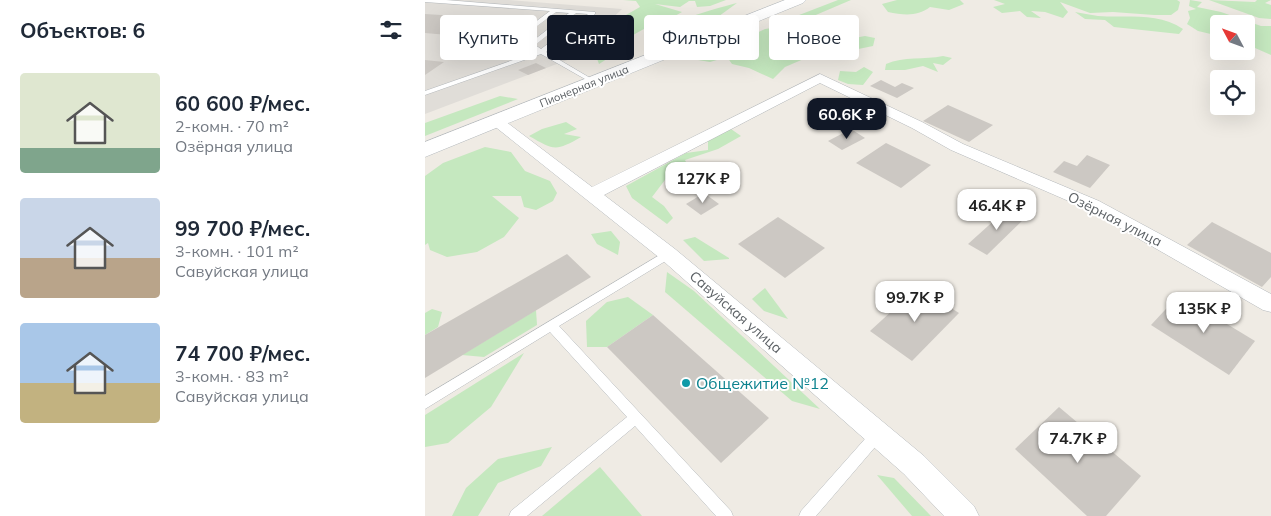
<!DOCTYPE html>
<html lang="ru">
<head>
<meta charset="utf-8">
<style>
	:root { --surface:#fff; --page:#f6f6f7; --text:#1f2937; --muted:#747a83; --accent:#111827 }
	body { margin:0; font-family:Mulish,sans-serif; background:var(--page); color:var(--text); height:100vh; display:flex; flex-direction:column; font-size:19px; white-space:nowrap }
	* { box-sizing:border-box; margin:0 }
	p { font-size:16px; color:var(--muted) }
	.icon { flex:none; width:28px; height:28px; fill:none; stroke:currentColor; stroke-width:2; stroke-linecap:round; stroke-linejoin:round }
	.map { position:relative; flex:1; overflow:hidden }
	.sheet { display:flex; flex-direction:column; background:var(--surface); width:425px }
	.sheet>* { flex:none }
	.guide { position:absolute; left:15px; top:15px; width:475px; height:45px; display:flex; gap:10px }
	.needle { width:32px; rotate:311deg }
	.fabs { position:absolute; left:785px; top:15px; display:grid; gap:10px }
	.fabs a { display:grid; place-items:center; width:45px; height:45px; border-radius:5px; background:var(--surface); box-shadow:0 5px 20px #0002; font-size:25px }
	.price { position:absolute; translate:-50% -42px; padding:0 11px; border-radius:10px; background:#fff; color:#222; font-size:16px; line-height:32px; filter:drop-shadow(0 1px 2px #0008) }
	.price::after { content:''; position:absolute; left:50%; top:30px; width:15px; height:11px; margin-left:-8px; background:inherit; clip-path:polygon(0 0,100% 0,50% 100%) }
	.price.on { background:var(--accent); color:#fff }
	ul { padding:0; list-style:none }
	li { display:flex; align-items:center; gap:15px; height:125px; padding:0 20px }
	li span { display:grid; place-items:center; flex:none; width:140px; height:100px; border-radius:5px; color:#555 }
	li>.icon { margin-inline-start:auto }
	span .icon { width:60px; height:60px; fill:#fffc; stroke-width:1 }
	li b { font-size:21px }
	h2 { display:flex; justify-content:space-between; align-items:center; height:60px; padding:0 20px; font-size:21px }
	.tag { padding:0 18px; border-radius:5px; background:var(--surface); box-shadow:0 5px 20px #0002; font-size:18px; line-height:45px }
	.tag.on { background:var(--accent); color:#fff }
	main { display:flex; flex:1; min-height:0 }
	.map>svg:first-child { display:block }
	.industrial { fill:#e0ddd8 }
	.green { fill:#c5e8bf }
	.building { fill:#ccc8c3 }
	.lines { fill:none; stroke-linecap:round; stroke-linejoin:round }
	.lane-casing { stroke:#b4b8bb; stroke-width:1 }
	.street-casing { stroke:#b4b8bb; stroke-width:1 }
	.secondary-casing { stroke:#b5babe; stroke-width:1 }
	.lane { fill:#fff; fill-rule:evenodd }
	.street { fill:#fff; fill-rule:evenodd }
	.secondary { fill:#fff; fill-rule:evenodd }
	.culture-dot { fill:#0f9aa8; stroke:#fff; stroke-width:2 }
	.labels { text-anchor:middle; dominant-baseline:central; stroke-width:4; stroke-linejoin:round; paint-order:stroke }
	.far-street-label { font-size:11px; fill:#5c6165; stroke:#fff }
	.street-label { font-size:14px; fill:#5c6165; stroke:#fff }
	.near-culture-label { font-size:16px; fill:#0d838f; stroke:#fff; text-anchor:start }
</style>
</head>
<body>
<main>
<section class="sheet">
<h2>Объектов: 6<svg class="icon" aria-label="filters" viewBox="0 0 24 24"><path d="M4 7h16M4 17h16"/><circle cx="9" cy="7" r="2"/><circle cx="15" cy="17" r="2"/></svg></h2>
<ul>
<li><span style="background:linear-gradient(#dfe7d0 75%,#7fa58c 0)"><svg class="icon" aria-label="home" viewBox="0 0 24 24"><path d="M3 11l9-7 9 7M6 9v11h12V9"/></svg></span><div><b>60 600 ₽/мес.</b><p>2-комн. · 70 m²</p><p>Озёрная улица</p></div></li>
<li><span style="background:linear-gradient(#c9d6e8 60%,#b9a48a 0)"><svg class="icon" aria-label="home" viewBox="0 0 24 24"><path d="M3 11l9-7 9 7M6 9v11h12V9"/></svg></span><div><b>99 700 ₽/мес.</b><p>3-комн. · 101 m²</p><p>Савуйская улица</p></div></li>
<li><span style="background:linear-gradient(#a9c7e8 60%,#c2b280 0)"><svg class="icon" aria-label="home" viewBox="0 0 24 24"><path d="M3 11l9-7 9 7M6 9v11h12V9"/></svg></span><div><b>74 700 ₽/мес.</b><p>3-комн. · 83 m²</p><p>Савуйская улица</p></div></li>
</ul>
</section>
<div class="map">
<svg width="846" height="516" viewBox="0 0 846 516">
	<rect width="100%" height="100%" fill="#efebe4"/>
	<!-- industrial -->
	<polygon class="industrial" points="0,0 84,0 197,9 145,59 0,114"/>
	<!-- green -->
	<g class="green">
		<path d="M198,0H301L285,6L272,7L270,1H264L255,7L230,4L257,12C244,20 230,24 217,30C207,35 197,43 186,48L185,57L174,64L171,56V44L189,24L199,22L201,15L215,7L211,1Z"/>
		<polygon points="413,0 426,0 365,26 375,28 374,35 349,37 355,43 369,46 381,58 360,67 348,79 324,68 307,64 302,57 285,62 273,60 340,29 354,27 356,22"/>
		<path d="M472,0H535L539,4L524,10L505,7C492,17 478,15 463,12L457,4Z"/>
		<polygon points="569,0 752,0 755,2 753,10 746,15 729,15 688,12 665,13 635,2 643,12 638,18 620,12 606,11 616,18 602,17 595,11 577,13 568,7 580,4"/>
		<polygon points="765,0 777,2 772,7 796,12 836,26 846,26 846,55 821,44 821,24 794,24 794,36 773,31 762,24 765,18 763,11 771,9 764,6"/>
		<polygon points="784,0 830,2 832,0 846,0 840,3 846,5 846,19 834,18"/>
		<path d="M312,3L290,19L269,24L248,38L223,46L220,41C231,25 292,8 312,3Z"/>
		<path d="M650,12C657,13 665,15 673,16C701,18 733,12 758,29L754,34L689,27L680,20L660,19Z"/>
		<polygon points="440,36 450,38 448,46 404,55 400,49 419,40"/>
		<path d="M518,56L527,58L518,65L508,63L513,72L498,66L480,70H460L461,64C479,56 499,60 518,56Z"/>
		<polygon points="439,67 448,72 438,85 423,84 413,80 415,71 431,72"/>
		<polygon points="75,96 93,99 0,136 0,123"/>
		<path d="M141,122L152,129L139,134L156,137C130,152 129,150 104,136L117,129Z"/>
		<polygon points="306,129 316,136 293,149 260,160 266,172 243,176 227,197 239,206 248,218 242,224 207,198 201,186 261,153 283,150 283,141"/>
		<polygon points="60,147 86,152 100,171 125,181 132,193 128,201 111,210 99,207 96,196 67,196 94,218 79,237 52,252 22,257 5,250 3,243 0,245 0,176 18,163"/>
		<polygon points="186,231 195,242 193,255 172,244 166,234"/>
		<polygon points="270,237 304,258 304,259 279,261 258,240"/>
		<polygon points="242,272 269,291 395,409 367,401 240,292"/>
		<polygon points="340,288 363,319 339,311 327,299"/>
		<polygon points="203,297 228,315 182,347 162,347 161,321 182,302"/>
		<polygon points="7,309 17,312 13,327 0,335 0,313"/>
		<polygon points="111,310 112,325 59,357 37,355"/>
		<polygon points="99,353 66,407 23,443 0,447 0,415"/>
		<polygon points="127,447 116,466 73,483 53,516 27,516 41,488 73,459"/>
		<polygon points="175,467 217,516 117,516"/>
		<polygon points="452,475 469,478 506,516 487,516"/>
	</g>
	<!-- building -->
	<g class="building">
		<polygon points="0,14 32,16 73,19 46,37 0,33"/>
		<polygon points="0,60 19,62 0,75"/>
		<polygon points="111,63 121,68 103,75 93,70"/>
		<polygon points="456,80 470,87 477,83 489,88 472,98 445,86"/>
		<polygon points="523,105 568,125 544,142 498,121"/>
		<polygon points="426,129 440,138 417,150 403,141"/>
		<polygon points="461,143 506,165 476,188 431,163"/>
		<polygon points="662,155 685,165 665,188 628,172 639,161 652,166"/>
		<polygon points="279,193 294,204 276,215 261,204"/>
		<polygon points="583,208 601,217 562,255 543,244"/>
		<polygon points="353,217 400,248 360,278 313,244"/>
		<polygon points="787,222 846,253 846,277 837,287 762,245"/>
		<polygon points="142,254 166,277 0,378 0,335"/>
		<polygon points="493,287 534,313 487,361 445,331"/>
		<polygon points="754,295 830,341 804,375 726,325"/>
		<polygon points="228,315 344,418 296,463 182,347"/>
		<polygon points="634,407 716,476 681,516 662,516 590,449"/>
	</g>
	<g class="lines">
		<!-- lane casing -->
		<g class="lane-casing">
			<g id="lane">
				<path d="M0,0H21L170,12V14L121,52L172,82L167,83L116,54L0,95V91L111,52L89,38L125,11L0,2ZM131,12L144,13L105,43L96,38ZM151,13L163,14L116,49L110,45Z"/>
				<polygon points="243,250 247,251 248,254 247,257 134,326 306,511 308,516 291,516 210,426 102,516 84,516 86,511 202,417 125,332 0,409 0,396"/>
				<polygon points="452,429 457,431 459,435 457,439 391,516 374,516 376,511 447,431"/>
			</g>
		</g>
		<!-- street casing -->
		<g class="street-casing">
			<polygon id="street" points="395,74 497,122 538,144 674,201 846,294 846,312 838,310 662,209 526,150 487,128 395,83 179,195 250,249 499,456 549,506 554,516 519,516 479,474 236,259 63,121 66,118 76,118 167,187"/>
		</g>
		<!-- secondary casing -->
		<g class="secondary-casing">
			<polygon id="secondary" points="360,0 381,0 378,3 0,157 0,142"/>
		</g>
		<!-- lane -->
		<use href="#lane" class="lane"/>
		<!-- street -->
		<use href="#street" class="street"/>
		<!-- secondary -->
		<use href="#secondary" class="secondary"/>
	</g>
	<!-- markers -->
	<circle class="culture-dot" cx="261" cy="383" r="5"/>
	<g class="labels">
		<!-- far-street labels -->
		<g class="far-street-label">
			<text transform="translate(159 86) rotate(-22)">Пионерная улица</text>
		</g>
		<!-- street labels -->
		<g class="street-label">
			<text transform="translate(690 219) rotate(27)">Озёрная улица</text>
			<text transform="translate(311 312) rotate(41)">Савуйская улица</text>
		</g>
		<!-- near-culture labels -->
		<g class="near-culture-label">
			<text x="271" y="383">Общежитие №12</text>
		</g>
	</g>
</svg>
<div class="fabs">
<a><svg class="needle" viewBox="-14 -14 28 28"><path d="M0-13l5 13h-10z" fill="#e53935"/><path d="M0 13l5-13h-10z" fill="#747a83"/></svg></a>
<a><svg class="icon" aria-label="locate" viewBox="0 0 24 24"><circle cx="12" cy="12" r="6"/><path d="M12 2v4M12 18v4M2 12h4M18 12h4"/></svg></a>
</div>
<b class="price on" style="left:422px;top:140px">60.6K ₽</b>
<b class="price" style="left:278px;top:204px">127K ₽</b>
<b class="price" style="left:572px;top:231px">46.4K ₽</b>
<b class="price" style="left:490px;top:323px">99.7K ₽</b>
<b class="price" style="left:779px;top:334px">135K ₽</b>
<b class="price" style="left:653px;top:464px">74.7K ₽</b>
<div class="guide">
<a class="tag">Купить</a>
<a class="tag on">Снять</a>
<a class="tag">Фильтры</a>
<a class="tag">Новое</a>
</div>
</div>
</main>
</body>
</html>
